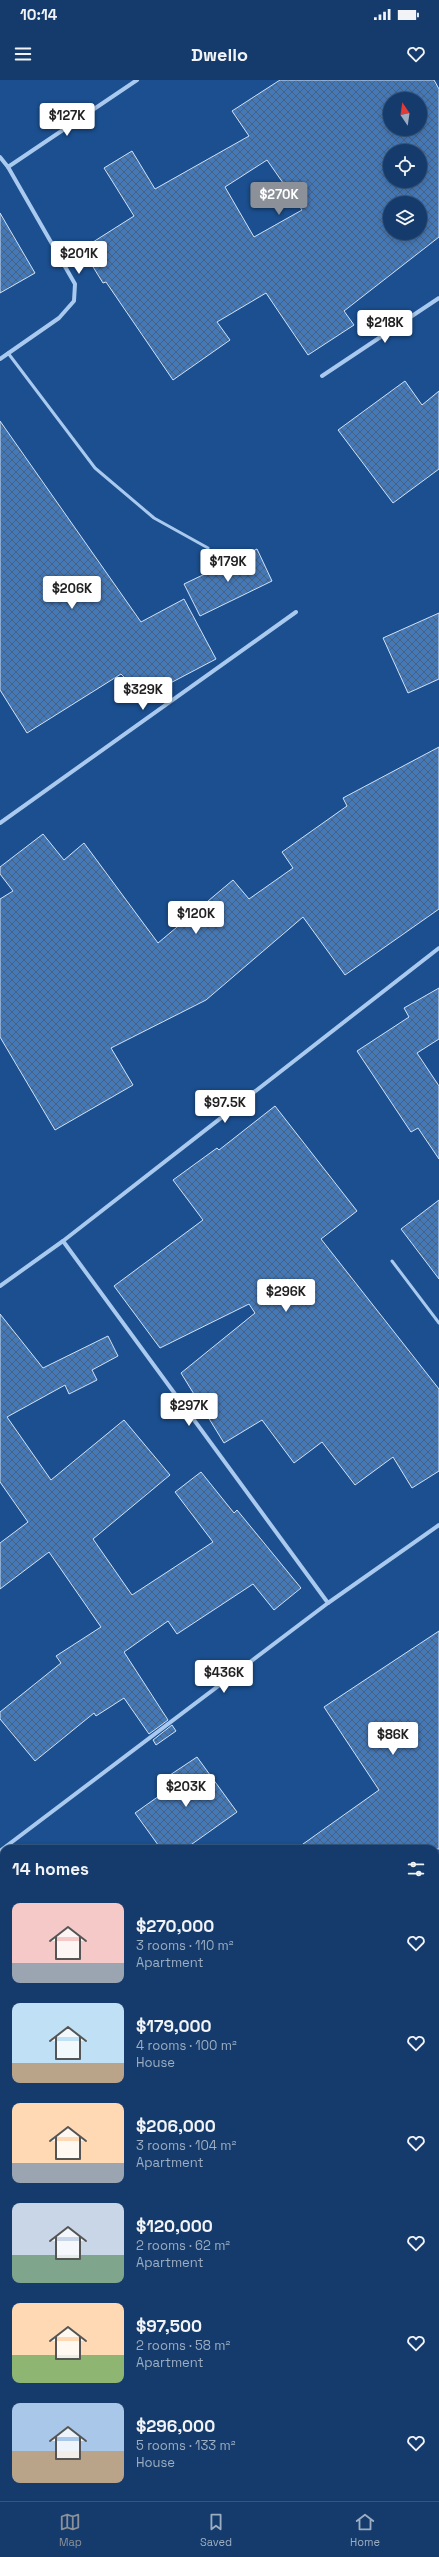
<!DOCTYPE html>
<html lang="en">
<head>
<meta charset="utf-8">
<style>
	:root { --surface:#143b6b; --page:#1d4271; --text:#f1f3f6; --muted:#9dadc1; --line:#33557e; --accent:#8c9099 }
	body { margin:0; font-family:"Space Grotesk",sans-serif; background:var(--page); color:var(--text); height:100vh; display:flex; flex-direction:column; font-size:15px; white-space:nowrap }
	* { box-sizing:border-box; margin:0 }
	p { font-size:13px; color:var(--muted) }
	.icon { flex:none; width:22px; height:22px; fill:none; stroke:currentColor; stroke-width:2; stroke-linecap:round; stroke-linejoin:round }
	.map { position:relative; flex:1; overflow:hidden }
	.sheet { position:absolute; left:0px; top:1765px; width:439px; height:656px; display:flex; flex-direction:column; background:var(--surface); border-radius:12px 12px 0 0; box-shadow:0 2px 6px #0003,0 0 0 1px var(--line) }
	.sheet>* { flex:none }
	.needle { width:26px; rotate:347deg }
	.tools { position:absolute; left:383px; top:12px; display:grid; gap:8px }
	.tools a { display:grid; place-items:center; width:44px; height:44px; border-radius:50%; background:var(--surface); box-shadow:0 2px 6px #0003,0 0 0 1px var(--line); font-size:20px }
	.price { position:absolute; translate:-50% -34px; padding:0 9px; border-radius:4px; background:#fff; color:#222; font-size:13px; line-height:26px; filter:drop-shadow(0 1px 2px #0008) }
	.price::after { content:''; position:absolute; left:50%; top:24px; width:12px; height:9px; margin-left:-6px; background:inherit; clip-path:polygon(0 0,100% 0,50% 100%) }
	.price.on { background:var(--accent); color:#fff }
	ul { padding:0; list-style:none }
	li { display:flex; align-items:center; gap:12px; height:100px; padding:0 12px }
	li span { display:grid; place-items:center; flex:none; width:112px; height:80px; border-radius:8px; color:#555 }
	li>.icon { margin-inline-start:auto }
	span .icon { width:48px; height:48px; fill:#fffc; stroke-width:1 }
	li b { font-size:17px }
	h2 { display:flex; justify-content:space-between; align-items:center; height:48px; padding:0 12px; font-size:17px }
	.status { display:flex; justify-content:space-between; align-items:center; height:28px; padding:0 20px; background:var(--surface); direction:ltr }
	.status svg { height:11px; fill:currentColor }
	header { display:flex; justify-content:space-between; align-items:center; height:52px; padding:0 12px; background:var(--surface); font-size:18px; font-weight:700 }
	.tab-bar { display:flex; justify-content:space-around; align-items:center; height:56px; border-top:1px solid var(--line); background:var(--surface); font-size:11px; color:var(--muted) }
	.tab-bar a { display:grid; justify-items:center; gap:2px }
	.tab-bar .on { color:var(--accent) }
	.map>svg:first-child { display:block }
	.building { fill:url(#building-cross-hatch); stroke:#cfe3fa; fill-rule:evenodd }
	.lines { fill:none; stroke-linecap:round; stroke-linejoin:round }
	.service { stroke:#a9c9ee; stroke-width:3 }
	.minor { stroke:#a9c9ee; stroke-width:4 }
</style>
</head>
<body>
<div class="status"><b>10:14</b><svg viewBox="0 0 49 12"><path d="M0 12V9h3v3zM5 12V6h3v6zM10 12V3h3v9zM15 12V0h3v12zM26 1h20v11H26zM47 4h2v5h-2z"/></svg></div>
<header><svg class="icon" aria-label="menu" viewBox="0 0 24 24"><path d="M4 6h16M4 12h16M4 18h16"/></svg>Dwello<svg class="icon" aria-label="heart" viewBox="0 0 24 24"><path d="M12 20l-8-8c-3-5 5-10 8-4 3-6 11-1 8 4z"/></svg></header>
<div class="map">
<svg width="439" height="2421" viewBox="0 0 439 2421">
	<defs>
		<pattern id="building-cross-hatch" width="8" height="8" patternUnits="userSpaceOnUse"><rect width="8" height="8" fill="#4478b7"/><path d="M0 0l8 8M0 8l8-8" fill="none" stroke="#486282"/></pattern>
	</defs>
	<rect width="100%" height="100%" fill="#1b4f8f"/>
	<!-- building -->
	<g class="building">
		<path d="M280,0H434L439,9V157L344,231L354,245L308,275L266,213L217,242L230,260L173,300L106,202L103,203L82,169L134,136L104,88L132,71L155,109L249,56L232,31ZM390,19H420V49H390ZM390,71H420V101H390ZM267,80L302,130L254,157L225,107ZM390,123H420V153H390Z"/>
		<polygon points="0,133 35,193 0,213"/>
		<polygon points="405,301 422,325 439,311 439,389 393,423 338,350"/>
		<polygon points="0,341 141,542 184,519 216,579 159,609 147,621 121,594 27,653 0,610"/>
		<polygon points="257,469 272,501 200,536 184,504"/>
		<polygon points="439,533 439,599 408,613 383,558"/>
		<polygon points="439,667 439,829 345,895 303,837 206,920 111,968 133,1005 55,1050 0,957 0,819 13,811 0,794 0,787 43,754 64,780 84,763 158,863 233,800 249,819 293,788 282,772 347,726 343,718"/>
		<polygon points="439,908 439,959 417,973 439,1006 439,1079 418,1048 411,1052 357,971 409,937 404,928"/>
		<polygon points="275,1026 357,1131 321,1159 439,1309 439,1391 412,1408 393,1377 355,1405 322,1362 294,1383 262,1340 224,1363 181,1293 255,1233 249,1224 160,1268 114,1206 203,1140 173,1100 217,1068 219,1070"/>
		<polygon points="439,1120 439,1199 401,1149"/>
		<polygon points="0,1234 43,1288 108,1256 118,1276 92,1290 97,1300 69,1314 65,1305 7,1337 51,1400 124,1340 170,1395 93,1459 132,1515 213,1462 175,1412 201,1392 234,1433 237,1430 301,1508 274,1530 253,1504 177,1554 168,1541 124,1572 168,1640 149,1654 124,1618 96,1636 94,1633 35,1681 0,1639 0,1632 61,1583 56,1576 101,1547 49,1472 0,1509 0,1463 28,1442 0,1402"/>
		<polygon points="439,1551 439,1769 296,1769 379,1710 324,1627"/>
		<polygon points="172,1645 176,1651 156,1665 153,1660"/>
		<polygon points="197,1677 237,1732 185,1769 161,1769 135,1733 173,1706 167,1697"/>
	</g>
	<g class="lines">
		<!-- service -->
		<g class="service">
			<polyline points="8,273 95,388 154,438 208,468"/>
			<polyline points="392,1181 439,1243"/>
		</g>
		<!-- minor -->
		<g class="minor">
			<polyline points="0,77 8,87 137,0"/>
			<polyline points="0,279 59,238 74,221 75,204 8,87"/>
			<polyline points="322,296 439,218"/>
			<polyline points="0,743 296,532"/>
			<polyline points="63,1161 328,1523"/>
			<polyline points="0,1206 63,1161 439,868"/>
			<polyline points="0,1771 328,1523 439,1445"/>
			<polyline points="0,1780 4,1785"/>
			<polyline points="435,1896 439,1893"/>
			<polyline points="0,2184 0,2192"/>
			<polyline points="435,2306 439,2302"/>
			<polyline points="435,2349 439,2356"/>
			<polyline points="271,2417 274,2421"/>
		</g>
	</g>
</svg>
<div class="tools">
<a><svg class="needle" viewBox="-14 -14 28 28"><path d="M0-13l5 13h-10z" fill="#e53935"/><path d="M0 13l5-13h-10z" fill="#9dadc1"/></svg></a>
<a><svg class="icon" aria-label="locate" viewBox="0 0 24 24"><circle cx="12" cy="12" r="6"/><path d="M12 2v4M12 18v4M2 12h4M18 12h4"/></svg></a>
<a><svg class="icon" aria-label="layers" viewBox="0 0 24 24"><path d="M12 4l9 5-9 5-9-5zM3 14l9 5 9-5"/></svg></a>
</div>
<b class="price" style="left:67px;top:57px">$127K</b>
<b class="price on" style="left:279px;top:136px">$270K</b>
<b class="price" style="left:79px;top:195px">$201K</b>
<b class="price" style="left:385px;top:264px">$218K</b>
<b class="price" style="left:228px;top:503px">$179K</b>
<b class="price" style="left:72px;top:530px">$206K</b>
<b class="price" style="left:143px;top:631px">$329K</b>
<b class="price" style="left:196px;top:855px">$120K</b>
<b class="price" style="left:225px;top:1044px">$97.5K</b>
<b class="price" style="left:286px;top:1233px">$296K</b>
<b class="price" style="left:189px;top:1347px">$297K</b>
<b class="price" style="left:224px;top:1614px">$436K</b>
<b class="price" style="left:393px;top:1676px">$86K</b>
<b class="price" style="left:186px;top:1728px">$203K</b>
<section class="sheet">
<h2>14 homes<svg class="icon" aria-label="filters" viewBox="0 0 24 24"><path d="M4 7h16M4 17h16"/><circle cx="9" cy="7" r="2"/><circle cx="15" cy="17" r="2"/></svg></h2>
<ul>
<li><span style="background:linear-gradient(#f6c9c9 75%,#9aa5b1 0)"><svg class="icon" aria-label="home" viewBox="0 0 24 24"><path d="M3 11l9-7 9 7M6 9v11h12V9"/></svg></span><div><b>$270,000</b><p>3 rooms · 110 m²</p><p>Apartment</p></div><svg class="icon" aria-label="heart" viewBox="0 0 24 24"><path d="M12 20l-8-8c-3-5 5-10 8-4 3-6 11-1 8 4z"/></svg></li>
<li><span style="background:linear-gradient(#bfe0f5 75%,#b9a48a 0)"><svg class="icon" aria-label="home" viewBox="0 0 24 24"><path d="M3 11l9-7 9 7M6 9v11h12V9"/></svg></span><div><b>$179,000</b><p>4 rooms · 100 m²</p><p>House</p></div><svg class="icon" aria-label="heart" viewBox="0 0 24 24"><path d="M12 20l-8-8c-3-5 5-10 8-4 3-6 11-1 8 4z"/></svg></li>
<li><span style="background:linear-gradient(#ffd9b3 75%,#9aa5b1 0)"><svg class="icon" aria-label="home" viewBox="0 0 24 24"><path d="M3 11l9-7 9 7M6 9v11h12V9"/></svg></span><div><b>$206,000</b><p>3 rooms · 104 m²</p><p>Apartment</p></div><svg class="icon" aria-label="heart" viewBox="0 0 24 24"><path d="M12 20l-8-8c-3-5 5-10 8-4 3-6 11-1 8 4z"/></svg></li>
<li><span style="background:linear-gradient(#c9d6e8 65%,#7fa58c 0)"><svg class="icon" aria-label="home" viewBox="0 0 24 24"><path d="M3 11l9-7 9 7M6 9v11h12V9"/></svg></span><div><b>$120,000</b><p>2 rooms · 62 m²</p><p>Apartment</p></div><svg class="icon" aria-label="heart" viewBox="0 0 24 24"><path d="M12 20l-8-8c-3-5 5-10 8-4 3-6 11-1 8 4z"/></svg></li>
<li><span style="background:linear-gradient(#ffd9b3 65%,#8fb573 0)"><svg class="icon" aria-label="home" viewBox="0 0 24 24"><path d="M3 11l9-7 9 7M6 9v11h12V9"/></svg></span><div><b>$97,500</b><p>2 rooms · 58 m²</p><p>Apartment</p></div><svg class="icon" aria-label="heart" viewBox="0 0 24 24"><path d="M12 20l-8-8c-3-5 5-10 8-4 3-6 11-1 8 4z"/></svg></li>
<li><span style="background:linear-gradient(#a9c7e8 60%,#b9a48a 0)"><svg class="icon" aria-label="home" viewBox="0 0 24 24"><path d="M3 11l9-7 9 7M6 9v11h12V9"/></svg></span><div><b>$296,000</b><p>5 rooms · 133 m²</p><p>House</p></div><svg class="icon" aria-label="heart" viewBox="0 0 24 24"><path d="M12 20l-8-8c-3-5 5-10 8-4 3-6 11-1 8 4z"/></svg></li>
</ul>
</section>
</div>
<nav class="tab-bar">
<a class="on"><svg class="icon" aria-label="map" viewBox="0 0 24 24"><path d="M3 6l6-2 6 2 6-2v14l-6 2-6-2-6 2zM9 4v14M15 6v14"/></svg>Map</a>
<a><svg class="icon" aria-label="saved" viewBox="0 0 24 24"><path d="M7 4h10v16l-5-4-5 4z"/></svg>Saved</a>
<a><svg class="icon" aria-label="home" viewBox="0 0 24 24"><path d="M3 11l9-7 9 7M6 9v11h12V9"/></svg>Home</a>
</nav>
</body>
</html>
